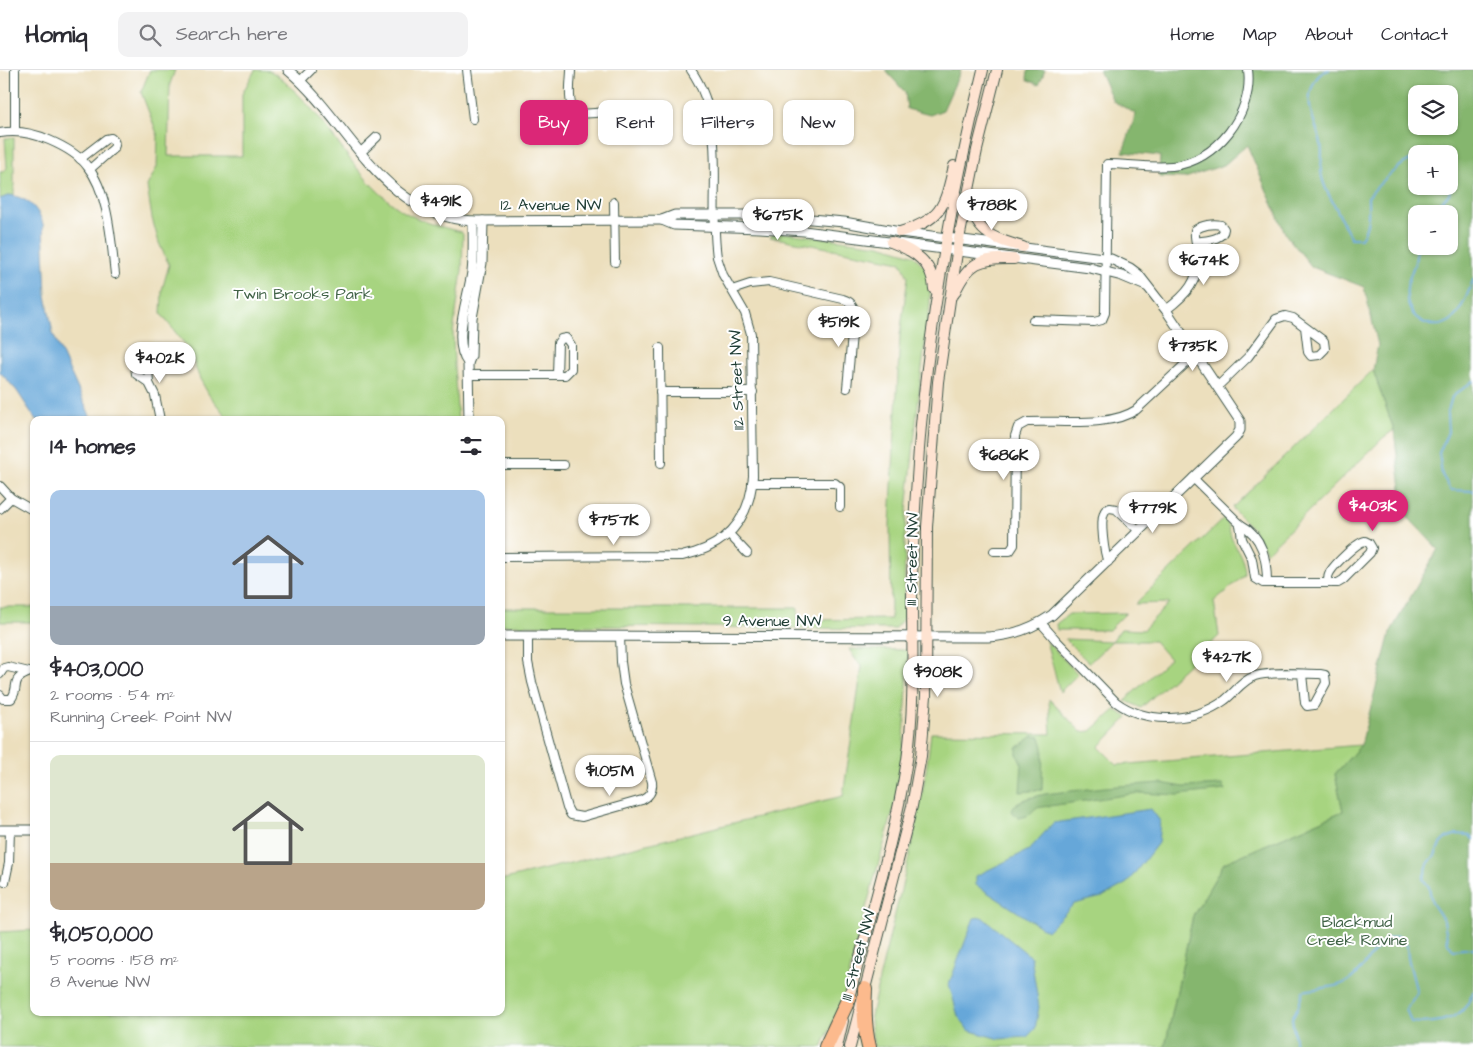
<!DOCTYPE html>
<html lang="en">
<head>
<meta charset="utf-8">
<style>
	:root { --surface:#fff; --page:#f2f2f3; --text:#2b2b33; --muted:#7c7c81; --line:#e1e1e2; --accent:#db2777 }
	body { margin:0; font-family:"Architects Daughter",sans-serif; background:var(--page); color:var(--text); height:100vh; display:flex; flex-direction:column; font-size:19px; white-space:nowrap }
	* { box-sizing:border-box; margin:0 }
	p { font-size:16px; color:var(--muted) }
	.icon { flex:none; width:28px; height:28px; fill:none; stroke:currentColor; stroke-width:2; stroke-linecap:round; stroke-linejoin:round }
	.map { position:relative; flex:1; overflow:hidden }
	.details { position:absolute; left:30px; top:346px; width:475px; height:600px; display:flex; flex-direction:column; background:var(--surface); border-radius:10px; box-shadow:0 1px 4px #0004 }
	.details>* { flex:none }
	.top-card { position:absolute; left:520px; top:30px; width:475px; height:45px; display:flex; gap:10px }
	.fabs { position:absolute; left:1408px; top:15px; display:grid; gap:10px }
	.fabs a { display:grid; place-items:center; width:50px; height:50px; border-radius:10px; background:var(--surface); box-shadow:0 1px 4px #0004; font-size:25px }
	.price { position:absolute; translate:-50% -42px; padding:0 11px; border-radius:18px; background:#fff; color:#222; font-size:16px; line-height:32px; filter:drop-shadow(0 1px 2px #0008) }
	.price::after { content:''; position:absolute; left:50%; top:30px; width:15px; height:11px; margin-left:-8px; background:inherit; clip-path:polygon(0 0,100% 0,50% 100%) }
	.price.selected { background:var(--accent); color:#fff }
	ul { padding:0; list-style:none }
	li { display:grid; align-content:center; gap:10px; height:265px; padding:0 20px }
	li+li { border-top:1px solid var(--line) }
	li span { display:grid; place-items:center; height:155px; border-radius:10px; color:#555 }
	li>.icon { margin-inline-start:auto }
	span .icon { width:90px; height:90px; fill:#fffc; stroke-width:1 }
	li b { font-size:21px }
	h2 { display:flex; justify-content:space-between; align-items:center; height:60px; padding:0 20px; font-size:21px }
	.chip { padding:0 18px; border-radius:10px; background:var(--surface); box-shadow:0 1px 4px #0004; font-size:18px; line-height:45px }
	.chip.selected { background:var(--accent); color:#fff }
	header { display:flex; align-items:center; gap:30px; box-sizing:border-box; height:70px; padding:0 25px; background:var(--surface); border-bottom:1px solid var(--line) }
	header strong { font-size:24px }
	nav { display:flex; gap:28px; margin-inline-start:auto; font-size:18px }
	.search { width:350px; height:45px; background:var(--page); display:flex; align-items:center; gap:12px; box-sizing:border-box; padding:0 18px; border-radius:10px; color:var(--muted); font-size:19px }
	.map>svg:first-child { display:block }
	.green { fill:#a7d480; stroke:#63885a }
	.forest { fill:#85b66e; stroke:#527a51; fill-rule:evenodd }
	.water { fill:#66a7d9; stroke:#427286 }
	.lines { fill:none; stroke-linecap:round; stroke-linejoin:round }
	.stream { stroke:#66a7d9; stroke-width:2 }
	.minor-casing { stroke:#3e5549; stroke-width:10 }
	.tertiary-casing { stroke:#3e5549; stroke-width:11 }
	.secondary-casing { stroke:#3e5549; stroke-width:12 }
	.motorway-casing { stroke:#3e5549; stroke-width:16 }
	.minor { stroke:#fff; stroke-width:8 }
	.tertiary { stroke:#fff; stroke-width:9 }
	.secondary { stroke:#fee3d1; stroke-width:10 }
	.motorway { stroke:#fcba8d; stroke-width:14 }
	.labels { text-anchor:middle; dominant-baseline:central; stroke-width:4; stroke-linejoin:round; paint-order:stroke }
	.street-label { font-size:16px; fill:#1f3d34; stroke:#fff }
	.park-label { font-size:16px; fill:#416347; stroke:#fff }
</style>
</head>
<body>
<header>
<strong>Homiq</strong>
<div class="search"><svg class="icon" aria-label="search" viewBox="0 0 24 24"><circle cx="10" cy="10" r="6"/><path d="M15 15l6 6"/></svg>Search here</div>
<nav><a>Home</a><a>Map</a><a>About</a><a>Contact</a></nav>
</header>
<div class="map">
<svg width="1473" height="977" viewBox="0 0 1473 977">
	<rect width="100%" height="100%" fill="#fff"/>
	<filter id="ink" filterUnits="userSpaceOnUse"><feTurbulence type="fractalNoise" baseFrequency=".02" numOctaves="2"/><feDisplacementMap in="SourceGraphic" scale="10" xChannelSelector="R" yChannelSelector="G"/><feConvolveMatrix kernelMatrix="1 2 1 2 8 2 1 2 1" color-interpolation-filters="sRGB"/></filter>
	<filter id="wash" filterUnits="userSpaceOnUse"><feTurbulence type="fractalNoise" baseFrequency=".0096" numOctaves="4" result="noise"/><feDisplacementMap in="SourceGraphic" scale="20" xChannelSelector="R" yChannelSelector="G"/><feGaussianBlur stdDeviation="1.12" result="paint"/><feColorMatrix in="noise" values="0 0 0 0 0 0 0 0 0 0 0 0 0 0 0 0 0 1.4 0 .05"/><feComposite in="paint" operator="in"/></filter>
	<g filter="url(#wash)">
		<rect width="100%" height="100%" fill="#ecdfbd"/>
		<!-- green -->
		<g class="green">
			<path d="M150,0H175L170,14L168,86H242V24L255,0C260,0 266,0 270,1C277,4 283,10 288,15C329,50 351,103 394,135C413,150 438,156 461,162L463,164L462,201L453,263L454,296L458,350H229L209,325L200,309L188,278L161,244L162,220L169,195L159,173L152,148L147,116L157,97L158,66L141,22Z"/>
			<polygon points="5,68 14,68 14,126 10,125 0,129 0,102 3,102 7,98"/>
			<polygon points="777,162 880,175 913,185 925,197 930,212 930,235 920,314 905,460 904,548 894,559 501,555 501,538 798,538 798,550 891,549 890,454 900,265 908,207 901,192 770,167"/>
			<polygon points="1373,300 1394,360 1384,367 1267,482 1252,458 1232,438"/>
			<path d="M1224,448C1229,454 1229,459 1231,467C1237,480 1245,490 1245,505L1214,531L1219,566L1141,638L1125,630L1170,589L1154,571H1112L1089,593L1065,569L1112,571L1121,559L1143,560L1169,533L1135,534Z"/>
			<rect x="0" y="537" width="34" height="15"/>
			<polygon points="1126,543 1109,560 1057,560 1056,554 1069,544"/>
			<polygon points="1046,571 1078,604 1060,622"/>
			<polygon points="849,579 909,580 904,669 896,731 859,863 844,926 822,977 0,977 0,862 34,860 34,942 501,942 501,810 843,726 862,596 856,590"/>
			<path d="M1049,629L1081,662L1091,661L1115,640L1128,647L1099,677L1117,695L1361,675L1335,704L1343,741L1224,793L1193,846L1165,977H874L870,951L872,941C892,848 921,757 931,663L1051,664Z"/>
		</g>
		<!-- forest -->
		<g class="forest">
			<polygon points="885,0 961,0 943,40 930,45 907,39 905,22"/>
			<polygon points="1028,0 1045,0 1039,15 1027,9"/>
			<path d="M1099,0H1473V977H1165L1193,846L1224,793L1343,741L1335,704L1361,675L1390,563L1438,479L1404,443L1394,360L1373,300L1378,275L1364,217L1312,197L1286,165L1247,75L1224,95L1185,108L1159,107L1160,86L1123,82L1136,44L1113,31ZM1416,24H1449V56H1416ZM1416,84H1449V116H1416ZM1416,144H1449V176H1416Z"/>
			<polygon points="1033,666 1040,667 1043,677 1042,720 1020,722 1022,694 1017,684 1017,678"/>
			<polygon points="1161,713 1184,717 1222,715 1225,720 1178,725 1139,723 1036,738 1028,746 1018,748 1012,741 1015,735 1026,729 1045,724 1105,717"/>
		</g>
		<!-- water -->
		<g class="water">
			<path d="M10,125C27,128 38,137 43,154L46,225L53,264L92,350H36L17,321L0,302V129Z"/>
			<polygon points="1151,739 1160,751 1158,773 1127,813 1102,827 1074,834 1047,861 976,815 976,806 1029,780 1053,753"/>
			<polygon points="982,847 1031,887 1039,937 1035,959 1027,967 999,969 968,960 958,946 949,914 974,848"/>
		</g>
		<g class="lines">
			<!-- stream -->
			<g class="stream">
				<path d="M1329,0C1320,3 1317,6 1313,15C1303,36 1317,53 1321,74C1323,83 1321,92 1321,101C1322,115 1331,128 1337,140C1342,150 1345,159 1351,168H1361C1370,155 1368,143 1368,127C1378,115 1401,91 1416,88"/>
				<polyline points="1434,144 1438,134 1449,124 1454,105 1449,98"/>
				<path d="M1417,176C1417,181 1416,187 1415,192C1411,206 1405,213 1407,229C1410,250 1432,262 1450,251C1460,245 1469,221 1473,210"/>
				<polyline points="1473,311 1452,327 1447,344 1448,362 1439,383 1442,405 1451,420 1473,421"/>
				<polyline points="1473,769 1469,765 1457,764 1446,768 1440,774 1435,785 1428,794 1423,809 1429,817 1432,833 1444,851 1448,873 1453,880 1473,878"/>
				<path d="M1296,977L1292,948L1298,937L1303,921C1319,917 1339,919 1352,908C1364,899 1376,875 1387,869C1390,868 1395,867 1398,866L1407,876L1408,888L1417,923L1406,939L1411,952C1428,954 1456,952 1466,936C1469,932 1471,927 1473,922"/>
			</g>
		</g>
	</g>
	<g filter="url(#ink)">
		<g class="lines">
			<!-- minor casing -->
			<g class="minor-casing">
				<g id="minor">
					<polyline points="467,0 473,49"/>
					<path d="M571,0C571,11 565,40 580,43C588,44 597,43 604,42"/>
					<polyline points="301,10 311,0"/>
					<polyline points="15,61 15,0"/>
					<path d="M0,63C17,60 33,63 49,70C63,76 78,84 87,96C109,123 111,171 115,204"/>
					<polyline points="360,83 377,67"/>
					<path d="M80,89L106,69L111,68C115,71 116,74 114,78L90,99"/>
					<polyline points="614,132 615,192"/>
					<path d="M732,220L750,214L769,212L843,229C850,231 854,235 854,243L847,318"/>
					<path d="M1166,240C1186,225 1200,211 1198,184C1197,176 1194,168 1195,160C1202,155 1213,153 1221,155L1224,159C1223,170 1206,170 1196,172"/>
					<path d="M1033,250L1094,252L1102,250L1105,243L1107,94C1128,94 1151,98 1172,96C1216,92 1254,43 1248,0"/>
					<polyline points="660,278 661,393"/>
					<polygon points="139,293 143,293 148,297 149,313 136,304 135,296"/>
					<polyline points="469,305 565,305 571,299 571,275 566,268 561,269 558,273 557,305"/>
					<polyline points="149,313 155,325 160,350"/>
					<polyline points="1218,316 1248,287 1276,249 1285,246 1293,248 1324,271 1325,279 1319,285 1311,286 1308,282 1305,257"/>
					<polyline points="660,322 753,322"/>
					<polyline points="501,395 564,395"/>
					<path d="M1193,408L1240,454C1263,466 1267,490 1267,513"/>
					<polyline points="752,413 835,413 840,417 840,437"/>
					<polyline points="0,416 11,428 34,441"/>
					<polyline points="0,439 11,428"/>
					<path d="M1240,454L1242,469L1252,489L1255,508L1263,513H1338L1343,510L1370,483L1372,478L1369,473L1365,471C1357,472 1335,494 1330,502C1328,506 1328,506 1328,510L1331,513"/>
					<polyline points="729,464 747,483"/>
					<path d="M994,481H1010L1014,475L1015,366L1018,357L1027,352C1059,350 1109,358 1136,340L1196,284"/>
					<path d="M501,487L682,486C725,477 750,451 753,406L751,264L745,243L723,205L717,187C708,125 729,55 691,0"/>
					<path d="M1108,492C1104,483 1100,452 1104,443C1105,439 1107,439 1110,438L1116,439L1139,461"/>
					<path d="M1041,553L1056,570L1116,632C1147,655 1195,652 1225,630C1235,622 1243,610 1255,606C1273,601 1301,604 1320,604L1325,605L1326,613L1314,635L1307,636L1305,633L1302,604"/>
					<path d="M528,566V592L532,612L567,738L571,745L582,747L642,730C650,726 653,721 652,712L624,614L621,592L620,566"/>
					<polyline points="0,604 4,598 8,597 29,602"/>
					<path d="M0,625L3,629H11C21,617 8,610 30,602"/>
					<polyline points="5,812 9,793 10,760"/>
				</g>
			</g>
			<!-- tertiary casing -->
			<g class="tertiary-casing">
				<g id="tertiary">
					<path d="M288,0C351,53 380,145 473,151L662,150L675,145H752L800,148L844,152L900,162L1111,189L1130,198L1138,204L1166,240L1240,351V360L1236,367L1052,545C1033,558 1011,566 988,567L501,566"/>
					<polyline points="662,150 674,155 760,158 804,161 1090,198 1122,206 1146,216"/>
					<path d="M468,293C451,271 469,227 472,202C474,185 473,167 473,151"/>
					<polyline points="469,350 468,293 471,286 472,248 482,193 483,151"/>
					<polyline points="0,760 34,760"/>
				</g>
			</g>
			<!-- secondary casing -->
			<g class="secondary-casing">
				<g id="secondary">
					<path d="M971,126C972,162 993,169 1023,177"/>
					<path d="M900,162C943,149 944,137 954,96"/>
					<path d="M891,172C914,181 933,192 934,219"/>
					<path d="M954,224C969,191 980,188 1014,189"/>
					<path d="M847,935C868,854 894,773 907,690C915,636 912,582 912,528C912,488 914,448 917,409C925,270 950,134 983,0"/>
					<polyline points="837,977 843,951"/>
					<polyline points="850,977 912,736 921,686 926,626 927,457 938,312 959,169 977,80 997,0"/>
				</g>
			</g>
			<!-- motorway casing -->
			<g class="motorway-casing">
				<g id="motorway">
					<path d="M865,919C864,939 864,958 869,977"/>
					<polyline points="826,977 849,928"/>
				</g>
			</g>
			<!-- minor -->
			<use href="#minor" class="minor"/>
			<!-- tertiary -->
			<use href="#tertiary" class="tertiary"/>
			<!-- secondary -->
			<use href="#secondary" class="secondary"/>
			<!-- motorway -->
			<use href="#motorway" class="motorway"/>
		</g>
	</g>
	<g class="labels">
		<!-- street labels -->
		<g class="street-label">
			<text x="551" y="135">12 Avenue NW</text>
			<text transform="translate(737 310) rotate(-92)">112 Street NW</text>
			<text transform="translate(912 489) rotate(-89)">111 Street NW</text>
			<text x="772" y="551">9 Avenue NW</text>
			<text transform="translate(858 885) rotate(-75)">111 Street NW</text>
		</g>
		<!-- park labels -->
		<g class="park-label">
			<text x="303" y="224">Twin Brooks Park</text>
			<text x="1357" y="852">Blackmud<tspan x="1357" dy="18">Creek Ravine</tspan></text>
		</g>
	</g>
</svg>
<div class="fabs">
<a><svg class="icon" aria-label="layers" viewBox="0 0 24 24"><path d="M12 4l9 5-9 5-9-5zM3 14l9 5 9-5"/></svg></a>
<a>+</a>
<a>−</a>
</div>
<b class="price" style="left:441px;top:157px">$491K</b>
<b class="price" style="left:992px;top:161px">$788K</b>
<b class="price" style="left:778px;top:171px">$675K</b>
<b class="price" style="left:1204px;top:216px">$674K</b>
<b class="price" style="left:839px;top:278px">$519K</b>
<b class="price" style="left:1193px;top:302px">$735K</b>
<b class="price" style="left:160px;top:314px">$402K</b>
<b class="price" style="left:1004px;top:411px">$686K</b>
<b class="price selected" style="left:1373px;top:462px">$403K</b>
<b class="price" style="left:1153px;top:464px">$779K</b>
<b class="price" style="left:614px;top:476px">$757K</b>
<b class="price" style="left:1227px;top:613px">$427K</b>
<b class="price" style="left:938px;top:628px">$908K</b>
<b class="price" style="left:610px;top:727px">$1.05M</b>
<div class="top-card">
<a class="chip selected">Buy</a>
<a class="chip">Rent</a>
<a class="chip">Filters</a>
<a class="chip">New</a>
</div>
<section class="details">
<h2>14 homes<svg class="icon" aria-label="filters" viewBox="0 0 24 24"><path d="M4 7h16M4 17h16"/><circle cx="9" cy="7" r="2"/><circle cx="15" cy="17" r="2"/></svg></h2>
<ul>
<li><span style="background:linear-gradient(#a9c7e8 75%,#9aa5b1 0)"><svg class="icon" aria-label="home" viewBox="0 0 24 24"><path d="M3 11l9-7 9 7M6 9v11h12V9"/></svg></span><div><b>$403,000</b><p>2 rooms · 54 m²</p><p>Running Creek Point NW</p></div></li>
<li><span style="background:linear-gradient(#dfe7d0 70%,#b9a48a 0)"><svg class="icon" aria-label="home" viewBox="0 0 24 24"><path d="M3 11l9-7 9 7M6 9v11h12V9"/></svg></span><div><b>$1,050,000</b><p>5 rooms · 158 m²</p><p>8 Avenue NW</p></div></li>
</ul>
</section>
</div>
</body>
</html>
